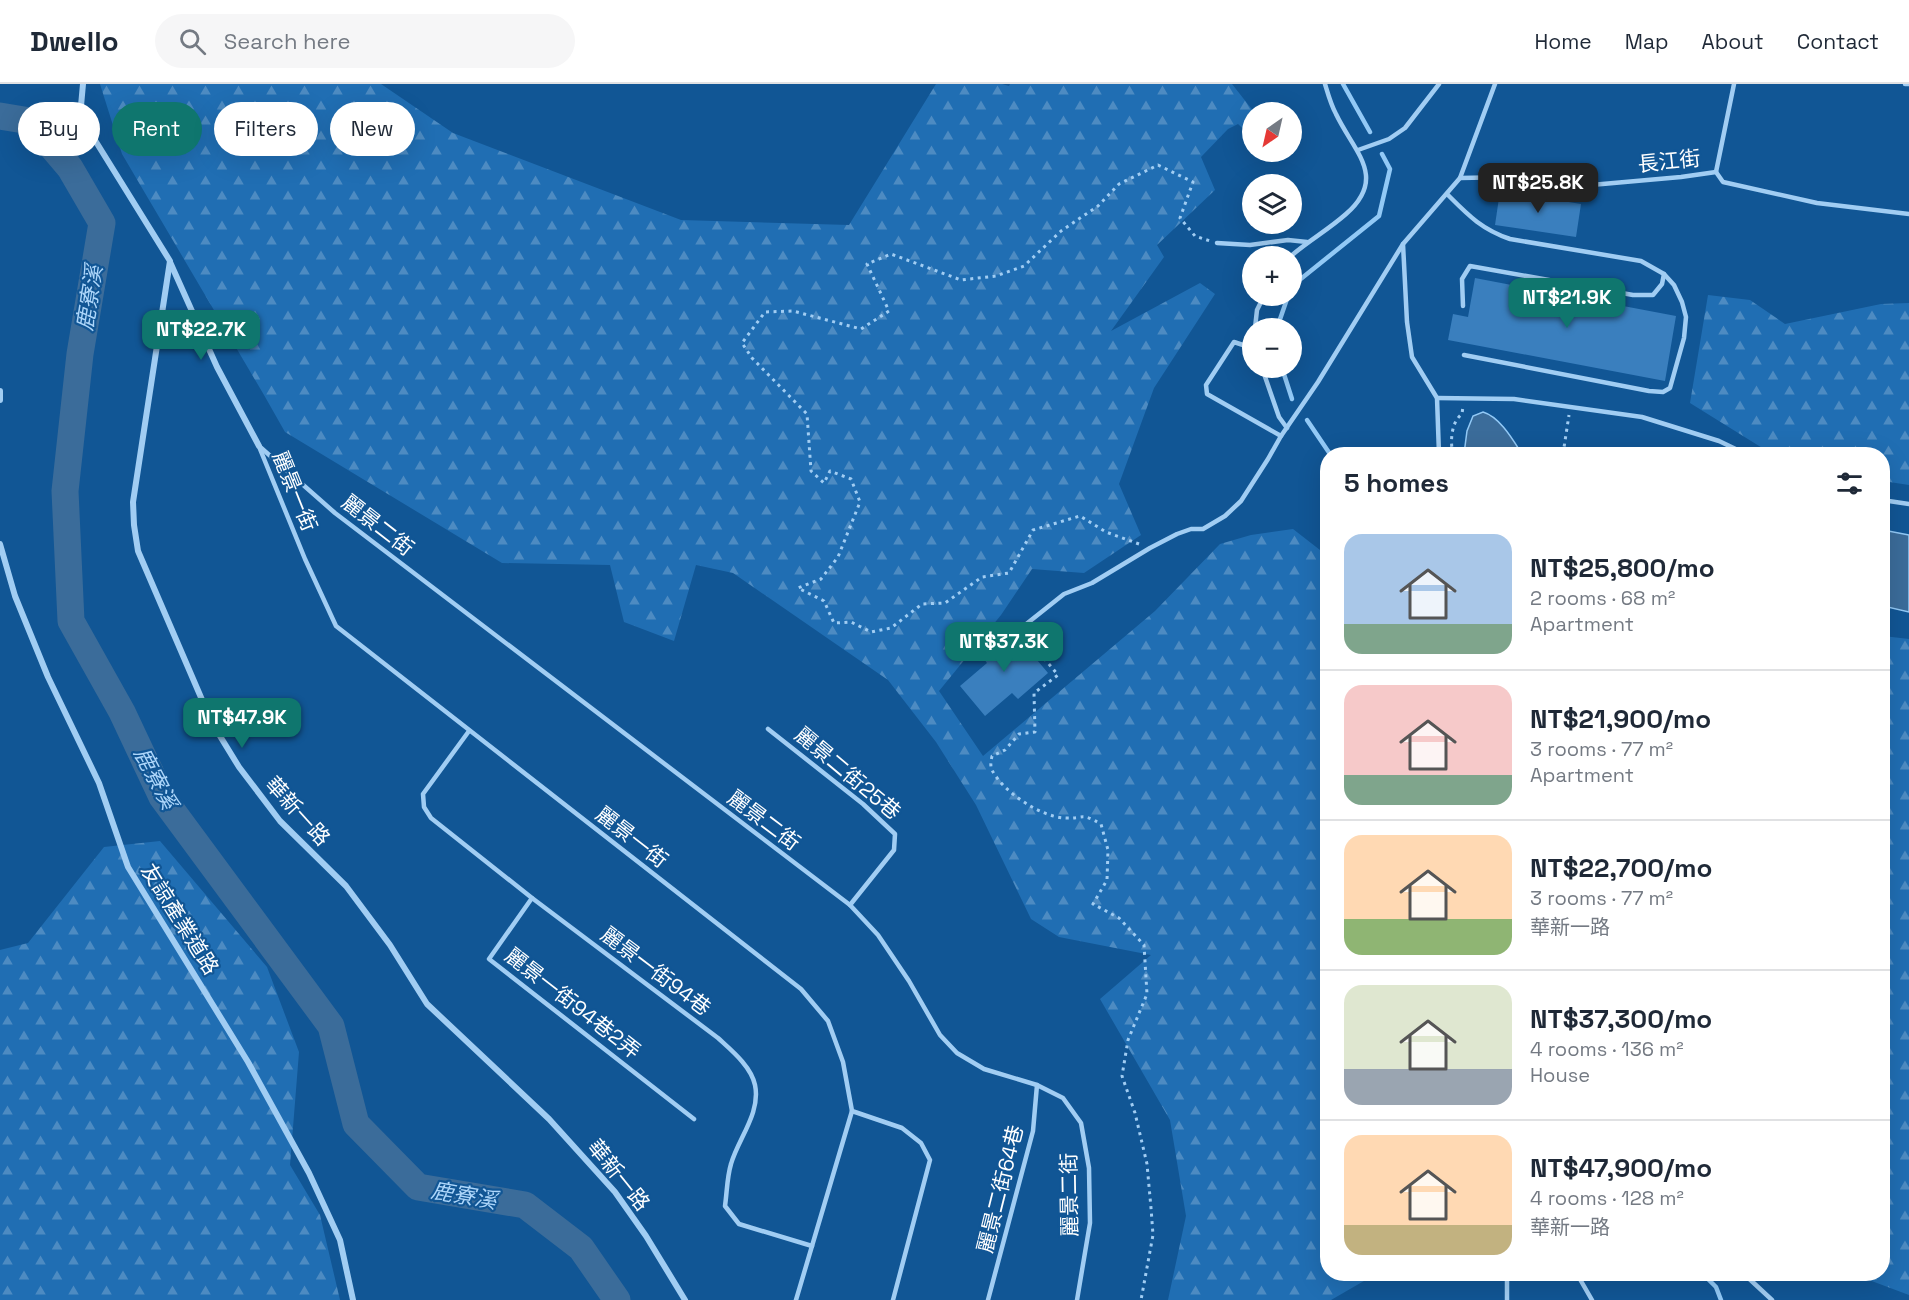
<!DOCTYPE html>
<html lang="en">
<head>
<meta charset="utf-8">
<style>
	:root { --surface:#fff; --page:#f6f6f7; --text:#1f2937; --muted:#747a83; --line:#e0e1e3; --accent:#0f766e }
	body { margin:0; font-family:"Space Grotesk","Noto Sans TC",sans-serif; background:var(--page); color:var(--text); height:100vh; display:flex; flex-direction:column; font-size:22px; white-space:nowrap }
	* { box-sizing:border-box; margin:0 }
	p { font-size:20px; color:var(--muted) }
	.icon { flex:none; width:33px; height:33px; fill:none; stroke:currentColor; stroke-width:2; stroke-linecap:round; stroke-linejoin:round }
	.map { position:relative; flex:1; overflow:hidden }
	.panel { position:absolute; left:1320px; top:363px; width:570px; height:834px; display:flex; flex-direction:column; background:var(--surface); border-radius:24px; box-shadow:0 6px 24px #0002 }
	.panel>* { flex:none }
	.guide { position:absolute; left:18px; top:18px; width:570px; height:54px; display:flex; gap:12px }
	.needle { width:39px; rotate:214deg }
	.buttons { position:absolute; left:1242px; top:18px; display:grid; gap:12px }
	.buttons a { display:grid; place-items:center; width:60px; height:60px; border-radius:50%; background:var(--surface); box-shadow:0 6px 24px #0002; font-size:30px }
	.price { position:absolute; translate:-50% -51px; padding:0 14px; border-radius:12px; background:var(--accent); color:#fff; font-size:20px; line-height:39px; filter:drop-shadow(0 2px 3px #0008) }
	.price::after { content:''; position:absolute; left:50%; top:36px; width:18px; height:14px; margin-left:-9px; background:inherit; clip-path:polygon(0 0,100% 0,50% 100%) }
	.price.on { background:#222; color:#fff }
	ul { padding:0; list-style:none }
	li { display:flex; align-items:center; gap:18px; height:150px; padding:0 24px }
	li+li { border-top:2px solid var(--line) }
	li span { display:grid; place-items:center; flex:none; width:168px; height:120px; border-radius:18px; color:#555 }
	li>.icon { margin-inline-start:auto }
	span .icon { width:72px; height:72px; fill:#fffc; stroke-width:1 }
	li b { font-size:26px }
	h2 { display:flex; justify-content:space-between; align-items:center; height:72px; padding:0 24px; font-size:26px }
	.tag { padding:0 21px; border-radius:27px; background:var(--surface); box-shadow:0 6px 24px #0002; font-size:21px; line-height:54px }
	.tag.on { background:var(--accent); color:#fff }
	header { display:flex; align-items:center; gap:36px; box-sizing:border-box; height:84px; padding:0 30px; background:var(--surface); border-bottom:2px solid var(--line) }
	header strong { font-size:28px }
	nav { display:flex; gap:33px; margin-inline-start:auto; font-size:21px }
	.search { width:420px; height:54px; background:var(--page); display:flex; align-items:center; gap:15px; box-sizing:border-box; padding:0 21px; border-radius:33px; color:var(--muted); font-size:22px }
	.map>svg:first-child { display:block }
	.forest { fill:url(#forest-firs) }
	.water { fill:#3b6c9a; stroke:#92c9f6; stroke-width:1.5 }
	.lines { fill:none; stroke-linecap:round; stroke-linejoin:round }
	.stream { stroke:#92c9f6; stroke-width:4.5 }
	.river { stroke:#3b6c9a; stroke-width:27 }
	.building { fill:#3a7fbe }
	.path { stroke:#a1cdf3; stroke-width:3; stroke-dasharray:3 4.5; stroke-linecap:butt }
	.lane { stroke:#a1cdf3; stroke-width:4.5 }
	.street { stroke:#a1cdf3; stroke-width:6 }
	.labels { text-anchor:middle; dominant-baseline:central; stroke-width:4.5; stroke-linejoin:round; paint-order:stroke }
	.street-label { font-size:21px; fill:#fff; stroke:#115695 }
	.water-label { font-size:22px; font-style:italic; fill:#add6fa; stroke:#115695 }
</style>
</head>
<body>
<header>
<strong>Dwello</strong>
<div class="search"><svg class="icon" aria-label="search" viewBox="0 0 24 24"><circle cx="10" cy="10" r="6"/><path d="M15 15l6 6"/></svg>Search here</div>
<nav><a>Home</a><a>Map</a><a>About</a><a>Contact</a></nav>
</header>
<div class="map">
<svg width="1909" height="1216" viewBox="0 0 1909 1216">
	<defs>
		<pattern id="forest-firs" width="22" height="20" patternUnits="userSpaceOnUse" patternTransform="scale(1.5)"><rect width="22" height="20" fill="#206eb3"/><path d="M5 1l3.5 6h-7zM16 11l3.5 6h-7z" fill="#4d8bc2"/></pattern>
	</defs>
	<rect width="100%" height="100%" fill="#115695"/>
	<!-- forest -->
	<g class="forest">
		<polygon points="100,0 381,0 453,49 681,136 849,141 936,0 1002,0 1009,2 1010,0 1232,0 1254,28 1252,28 1252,53 1238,40 1228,45 1201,73 1215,106 1157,161 1164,173 1111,247 1200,199 1215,210 1154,304 1119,400 1141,451 1084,489 1032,485 1001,531 939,607 983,672 1155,527 1220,460 1251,451 1293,445 1320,466 1327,466 1328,565 1323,570 1328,575 1328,1190 1376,1190 1331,1216 1168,1216 1186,1132 1170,1036 1100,915 1151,871 1059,853 1031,835 976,721 936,658 888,596 733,489 696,481 674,557 624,538 610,481 502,479 285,348 264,311 122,70"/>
		<polygon points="1708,211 1750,216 1785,240 1881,220 1909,219 1909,401 1883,397 1882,370 1772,370 1690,319"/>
		<polygon points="1883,552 1909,555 1909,1211 1853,1190 1882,1190"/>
		<polygon points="160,757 267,883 299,968 290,1081 320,1131 340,1216 0,1216 0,866 28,859 104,763"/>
	</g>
	<!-- water -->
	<g class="water">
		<path d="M1483,328C1500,333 1513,356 1522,370H1464L1467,347L1473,332Z"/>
		<polygon points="1883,446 1909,451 1909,528 1883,522"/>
	</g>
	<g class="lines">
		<!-- stream -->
		<g class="stream">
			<polyline points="1343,0 1370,48"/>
			<polyline points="1292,202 1379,132 1390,85 1382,70"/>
			<polyline points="1277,244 1288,212"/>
			<polyline points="1282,284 1292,315"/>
			<polyline points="1307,336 1330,370"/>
			<polyline points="1621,1190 1622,1193 1650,1190"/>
			<polyline points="1703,1190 1716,1203 1721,1216"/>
		</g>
		<!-- river -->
		<polyline class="river" points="0,32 30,37 70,84 102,139 80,270 65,407 71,537 122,628 162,713 331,942 356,1040 418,1103 525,1121 581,1164 617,1216"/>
	</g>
	<!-- building -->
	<g class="building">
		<polygon points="1500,107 1581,120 1576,153 1495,141"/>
		<polygon points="1475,194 1676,232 1665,297 1448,256 1453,230 1468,233"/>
		<polygon points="1011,545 1048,589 1018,615 1012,609 985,632 960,602 987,579 980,570"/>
	</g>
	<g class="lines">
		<!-- path -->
		<g class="path">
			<path d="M1453,370C1450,358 1451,338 1462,330L1463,322"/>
			<polyline points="1563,370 1569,331"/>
			<polyline points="1139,460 1106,448 1080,432 1033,446 1009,489 982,493 945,519 922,520 891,544 871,548 851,538 834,539 824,517 798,504 821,495 838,473 860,418 851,395 830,387 824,399 811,387 807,330 752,274 742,259 765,228 793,227 861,245 889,227 867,180 891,170 961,196 996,192 1024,182 1061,147 1098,122 1119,100 1158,81 1193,98 1180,134 1195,152 1210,157"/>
			<path d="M1025,551L1058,591L1034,609L1035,648L1019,650L1005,666L992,672C991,677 990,682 992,686C1003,708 1041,733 1065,734C1085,735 1080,728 1101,740L1108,766L1107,796L1093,820L1119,834L1144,861L1147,910L1128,956L1122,992L1135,1029L1147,1080L1151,1124L1153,1151L1141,1216"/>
		</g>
		<!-- lane -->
		<g class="lane">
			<polyline points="1905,0 1909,0"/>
			<polyline points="1358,66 1389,55 1405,44 1439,0"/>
			<polyline points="1716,88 1734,0"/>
			<polyline points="1460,94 1511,93 1580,102 1681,93 1716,88 1723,98 1817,119 1909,130"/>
			<path d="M1447,110C1468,131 1481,145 1510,155L1641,177L1664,190L1674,201L1682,218L1686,233L1684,254L1670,304L1663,308L1649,307L1464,271"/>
			<polyline points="1217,159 1250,161 1288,156 1307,158"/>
			<path d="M1291,172C1308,157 1328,146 1346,130C1388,93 1354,68 1336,30C1331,21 1328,10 1325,0"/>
			<polyline points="1463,222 1462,195 1470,182 1633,211 1653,211 1662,200 1664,190"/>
			<polyline points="1255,244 1257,226 1264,212"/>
			<polyline points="158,246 178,236 198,241"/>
			<polyline points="1252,264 1234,258 1206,301 1207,310 1281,352"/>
			<polyline points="1262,284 1279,333 1287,344"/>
			<polyline points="1437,314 1514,315 1642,333 1719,357 1746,370"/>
			<polyline points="259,362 335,429 850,821 878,851 909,897 940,951 957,969 984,985 1037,1001 1063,1014 1081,1039 1089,1084 1090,1139 1077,1216"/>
			<polyline points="260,365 305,475 336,542 801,905 828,937 843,978 852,1027 796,1216"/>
			<polyline points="1439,370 1437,314 1412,273 1407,238 1403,160 1460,94 1495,0"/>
			<polyline points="1882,416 1909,420"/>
			<polyline points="1020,545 1064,510 1092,499 1150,464 1177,450 1191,445 1203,445 1225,432 1241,417 1268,375 1281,352 1318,298 1403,160"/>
			<polyline points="768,645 863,720 895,750 894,766 850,821"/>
			<path d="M469,647L423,710L424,723L431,734L532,814L718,954C731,966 751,982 755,1001C761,1029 738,1055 731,1080C727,1093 727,1108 725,1122L739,1140L812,1162"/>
			<polyline points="532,814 489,875 694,1035"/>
			<polyline points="852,1027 902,1044 921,1059 930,1076 893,1216"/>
			<polyline points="1577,1190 1592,1216"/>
			<polyline points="1744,1190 1772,1216"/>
			<polyline points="988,1216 1033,1047 1037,1001"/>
			<polyline points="1507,1216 1507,1190"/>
		</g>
		<!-- street -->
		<g class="street">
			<polyline points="83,0 81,22 93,53 170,177 133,418 134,441 138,467 212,639 239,683 280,737 346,802 390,861 427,920 549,1035 615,1108 646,1152 685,1216"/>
			<polyline points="170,178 217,283 259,362"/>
			<polyline points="0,307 0,316"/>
			<polyline points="0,460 15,512 48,593 99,699 128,783 248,978 309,1089 340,1156 353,1216"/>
		</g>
	</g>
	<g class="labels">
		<!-- street labels -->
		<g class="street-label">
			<text transform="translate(1669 77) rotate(-6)">長江街</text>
			<text transform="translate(295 407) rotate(68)">麗景一街</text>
			<text transform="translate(378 441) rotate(38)">麗景二街</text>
			<text transform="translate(848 689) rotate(40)">麗景二街25巷</text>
			<text transform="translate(298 727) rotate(48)">華新一路</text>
			<text transform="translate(764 736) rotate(37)">麗景二街</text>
			<text transform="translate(632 753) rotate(38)">麗景一街</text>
			<text transform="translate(180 835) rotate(58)">友諒產業道路</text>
			<text transform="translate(656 887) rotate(37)">麗景一街94巷</text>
			<text transform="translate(573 919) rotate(38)">麗景一街94巷2弄</text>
			<text transform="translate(619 1091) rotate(51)">華新一路</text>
			<text transform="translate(1000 1105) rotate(-76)">麗景二街64巷</text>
			<text transform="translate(1069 1111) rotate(-91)">麗景二街</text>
		</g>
		<!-- water labels -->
		<g class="water-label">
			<text transform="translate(89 214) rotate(-81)">鹿寮溪</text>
			<text transform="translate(156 694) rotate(62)">鹿寮溪</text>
			<text transform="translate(464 1111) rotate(10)">鹿寮溪</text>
		</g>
	</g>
</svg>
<div class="buttons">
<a><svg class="needle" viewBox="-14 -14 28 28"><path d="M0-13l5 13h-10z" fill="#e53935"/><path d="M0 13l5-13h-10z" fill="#747a83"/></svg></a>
<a><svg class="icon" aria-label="layers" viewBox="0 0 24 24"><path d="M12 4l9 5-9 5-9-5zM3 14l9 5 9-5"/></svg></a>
<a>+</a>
<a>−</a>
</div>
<b class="price on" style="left:1538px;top:130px">NT$25.8K</b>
<b class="price" style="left:1567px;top:245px">NT$21.9K</b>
<b class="price" style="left:201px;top:277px">NT$22.7K</b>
<b class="price" style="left:1004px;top:589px">NT$37.3K</b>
<b class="price" style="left:242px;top:665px">NT$47.9K</b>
<div class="guide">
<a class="tag">Buy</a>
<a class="tag on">Rent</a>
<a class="tag">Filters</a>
<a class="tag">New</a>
</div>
<section class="panel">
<h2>5 homes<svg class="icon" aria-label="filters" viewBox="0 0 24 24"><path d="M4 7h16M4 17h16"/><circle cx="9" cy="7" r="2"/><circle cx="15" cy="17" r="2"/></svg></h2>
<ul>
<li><span style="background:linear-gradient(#a9c7e8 75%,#7fa58c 0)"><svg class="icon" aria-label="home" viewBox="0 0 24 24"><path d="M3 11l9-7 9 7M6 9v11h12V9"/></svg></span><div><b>NT$25,800/mo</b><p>2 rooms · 68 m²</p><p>Apartment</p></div></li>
<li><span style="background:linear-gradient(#f6c9c9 75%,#7fa58c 0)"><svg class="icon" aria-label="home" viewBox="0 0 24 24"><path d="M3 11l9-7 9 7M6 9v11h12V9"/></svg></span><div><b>NT$21,900/mo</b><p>3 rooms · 77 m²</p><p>Apartment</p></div></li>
<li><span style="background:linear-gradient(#ffd9b3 70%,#8fb573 0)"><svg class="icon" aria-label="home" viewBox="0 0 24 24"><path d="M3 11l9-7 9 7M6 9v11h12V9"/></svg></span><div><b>NT$22,700/mo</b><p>3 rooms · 77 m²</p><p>華新一路</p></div></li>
<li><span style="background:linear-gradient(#dfe7d0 70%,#9aa5b1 0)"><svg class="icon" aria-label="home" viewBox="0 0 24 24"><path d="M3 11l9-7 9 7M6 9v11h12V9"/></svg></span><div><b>NT$37,300/mo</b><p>4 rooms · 136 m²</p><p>House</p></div></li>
<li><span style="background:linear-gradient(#ffd9b3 75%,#c2b280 0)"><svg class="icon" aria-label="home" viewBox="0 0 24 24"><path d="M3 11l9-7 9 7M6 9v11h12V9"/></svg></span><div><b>NT$47,900/mo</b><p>4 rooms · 128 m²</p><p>華新一路</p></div></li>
</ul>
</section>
</div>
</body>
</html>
